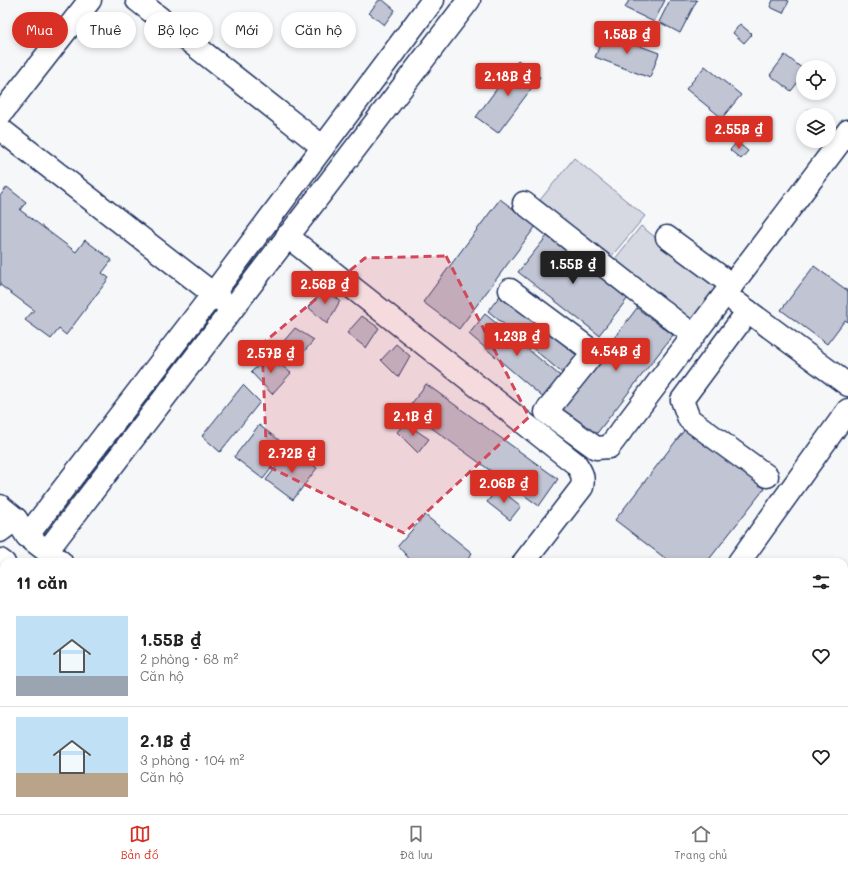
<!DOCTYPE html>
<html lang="vi">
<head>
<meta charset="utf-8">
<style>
	:root { --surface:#fff; --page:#f2f2f2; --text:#222; --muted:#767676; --line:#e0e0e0; --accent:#d93025 }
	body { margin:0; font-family:Mali,sans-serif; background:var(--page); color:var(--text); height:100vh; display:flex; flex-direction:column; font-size:15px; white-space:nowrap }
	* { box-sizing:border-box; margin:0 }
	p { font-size:13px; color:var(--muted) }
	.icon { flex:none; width:22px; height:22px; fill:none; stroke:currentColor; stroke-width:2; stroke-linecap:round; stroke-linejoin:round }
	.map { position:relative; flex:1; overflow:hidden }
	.details { position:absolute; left:0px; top:558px; width:848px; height:256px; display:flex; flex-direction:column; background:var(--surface); border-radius:12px 12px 0 0; box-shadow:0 2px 6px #0003 }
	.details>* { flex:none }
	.guide { position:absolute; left:12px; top:12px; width:400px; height:36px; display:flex; gap:8px }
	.fabs { position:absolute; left:796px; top:60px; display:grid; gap:8px }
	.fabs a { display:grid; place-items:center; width:40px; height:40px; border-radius:50%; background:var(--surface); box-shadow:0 2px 6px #0003; font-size:20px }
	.price { position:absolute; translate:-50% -34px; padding:0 9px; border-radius:4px; background:var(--accent); color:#fff; font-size:13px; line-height:26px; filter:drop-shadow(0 1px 2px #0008) }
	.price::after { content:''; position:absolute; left:50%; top:24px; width:12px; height:9px; margin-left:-6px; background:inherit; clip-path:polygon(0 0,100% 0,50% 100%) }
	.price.on { background:#222; color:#fff }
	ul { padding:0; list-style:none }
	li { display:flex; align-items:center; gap:12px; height:100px; padding:0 16px }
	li+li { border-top:1px solid var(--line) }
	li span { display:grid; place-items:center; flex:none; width:112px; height:80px; border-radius:0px; color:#555 }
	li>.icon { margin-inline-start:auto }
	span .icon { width:48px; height:48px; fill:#fffc; stroke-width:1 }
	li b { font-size:17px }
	h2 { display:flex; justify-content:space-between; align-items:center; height:48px; padding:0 16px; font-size:17px }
	.tag { padding:0 14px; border-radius:18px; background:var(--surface); box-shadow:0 2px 6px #0003; font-size:14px; line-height:36px }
	.tag.on { background:var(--accent); color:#fff }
	.dock { display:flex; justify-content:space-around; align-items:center; height:56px; border-top:1px solid var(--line); background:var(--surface); font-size:11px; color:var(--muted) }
	.dock a { display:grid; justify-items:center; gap:2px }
	.dock .on { color:var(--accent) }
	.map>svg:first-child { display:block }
	.green { fill:#d6d9e2; stroke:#7884a0 }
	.water { fill:#a9b0c1; stroke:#707c99 }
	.building { fill:#c0c4d3; stroke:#1b2f5e }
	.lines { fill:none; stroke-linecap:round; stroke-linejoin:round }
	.minor-casing { stroke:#1b2f5e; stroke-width:25 }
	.path { stroke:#1b2f5e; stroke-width:2.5; stroke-dasharray:3 3; stroke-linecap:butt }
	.minor { stroke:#fff; stroke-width:22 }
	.marked { fill:#d1495b; fill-opacity:0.2; stroke:#d1495b; stroke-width:3; stroke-dasharray:8 5; stroke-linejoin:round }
</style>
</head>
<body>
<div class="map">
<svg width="848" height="814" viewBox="0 0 848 814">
	<rect width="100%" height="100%" fill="#f6f7f9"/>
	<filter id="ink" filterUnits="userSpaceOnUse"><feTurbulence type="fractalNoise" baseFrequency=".025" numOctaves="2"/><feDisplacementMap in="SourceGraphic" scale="8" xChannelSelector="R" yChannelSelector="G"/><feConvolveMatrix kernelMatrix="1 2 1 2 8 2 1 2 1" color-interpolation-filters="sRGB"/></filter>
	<g filter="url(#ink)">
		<!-- green -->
		<g class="green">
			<polygon points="574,158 645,216 610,258 540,200"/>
			<polygon points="641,226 718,287 688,324 611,264"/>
		</g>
		<!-- water -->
		<polygon class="water" points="449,810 556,810 553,814 454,814"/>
		<!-- building -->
		<g class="building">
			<polygon points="379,0 383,0 395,10 384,25 369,13"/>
			<polygon points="629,0 665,0 654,22 625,8"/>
			<polygon points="670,0 697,0 680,33 659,22"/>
			<polygon points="773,0 786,0 789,1 783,13 770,7"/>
			<polygon points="740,24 752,34 744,43 733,33"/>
			<polygon points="605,33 659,53 650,78 595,57"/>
			<polygon points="785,55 803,69 803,76 791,91 770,75"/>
			<polygon points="518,60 540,77 498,133 476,117"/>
			<polygon points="705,66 741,95 722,118 686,89"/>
			<polygon points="809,109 817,115 804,115"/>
			<polygon points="737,142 748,151 741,159 730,150"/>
			<polygon points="7,187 26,202 20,210 76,252 85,240 112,260 102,273 109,278 66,335 59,329 51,339 25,320 34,310 0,285 0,196"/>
			<polygon points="500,199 536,226 459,329 423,302"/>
			<polygon points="547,236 628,298 599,335 518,272"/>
			<polygon points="814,266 848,291 848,322 845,320 827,344 781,310"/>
			<polygon points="326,288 340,301 327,324 308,307"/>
			<polygon points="502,293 581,359 567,377 488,311"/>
			<polygon points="637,308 673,335 594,437 559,410"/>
			<polygon points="485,314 564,379 546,400 469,334"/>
			<polygon points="362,316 379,328 366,348 347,333"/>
			<polygon points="295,328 314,340 301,355 283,342"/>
			<polygon points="396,344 410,356 398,377 381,360"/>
			<polygon points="270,356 291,373 272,394 251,372"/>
			<polygon points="426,384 558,479 539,506 407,410"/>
			<polygon points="243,385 260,402 220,452 202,436"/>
			<polygon points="405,423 429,439 418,453 397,432"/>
			<polygon points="689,424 768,484 707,562 670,562 615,520"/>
			<polygon points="259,425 288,447 263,479 234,457"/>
			<polygon points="291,448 317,468 293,500 266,480"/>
			<polygon points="498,488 521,506 510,520 487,502"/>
			<polygon points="425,515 472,553 466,562 412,562 398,546"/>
			<polygon points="844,606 848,609 848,646 847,647 844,644"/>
			<polygon points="848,655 848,730 844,727 844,660"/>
			<polygon points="4,760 4,810 16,810 13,814 0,814 0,765"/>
		</g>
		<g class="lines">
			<!-- minor casing -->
			<g class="minor-casing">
				<g id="minor">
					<polyline points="137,0 323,147"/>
					<polyline points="0,115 90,0"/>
					<polyline points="0,129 225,303"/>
					<polyline points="524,203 693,335"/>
					<path d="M287,236L576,464C582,473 584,477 582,487L524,562"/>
					<polyline points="667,237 732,285"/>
					<path d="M510,290L588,348L590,351L591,356L546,412L596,448L609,447C688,342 769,237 848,131"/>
					<polyline points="737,303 848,385"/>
					<polyline points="748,311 682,400 689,419 767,476"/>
					<polyline points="0,506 16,519 27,536 61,562"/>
					<polyline points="0,531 16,519"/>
					<polyline points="27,536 213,294 433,0"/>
					<polyline points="47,551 469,0"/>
					<polyline points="0,560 4,563"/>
					<polyline points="739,562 848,410"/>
					<polyline points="0,720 4,715"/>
					<polyline points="844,767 848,770"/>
					<polyline points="392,810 398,814"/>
					<polyline points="70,814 73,810"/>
					<polyline points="692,814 695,810"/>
				</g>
			</g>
			<!-- path -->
			<polyline class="path" points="152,810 158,814"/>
			<!-- minor -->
			<use href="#minor" class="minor"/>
		</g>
	</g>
	<!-- marked area -->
	<path class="marked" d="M446,256L529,417L404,533L267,466L262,344L365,258Z"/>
</svg>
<div class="fabs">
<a><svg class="icon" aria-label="locate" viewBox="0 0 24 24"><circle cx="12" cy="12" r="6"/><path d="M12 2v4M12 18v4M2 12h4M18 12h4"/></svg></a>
<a><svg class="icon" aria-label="layers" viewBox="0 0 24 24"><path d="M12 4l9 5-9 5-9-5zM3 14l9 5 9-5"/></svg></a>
</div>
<b class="price" style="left:627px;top:55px">1.58B ₫</b>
<b class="price" style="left:508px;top:97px">2.18B ₫</b>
<b class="price" style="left:739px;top:150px">2.55B ₫</b>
<b class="price on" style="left:573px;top:285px">1.55B ₫</b>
<b class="price" style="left:325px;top:305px">2.56B ₫</b>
<b class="price" style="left:517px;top:357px">1.23B ₫</b>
<b class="price" style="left:616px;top:372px">4.54B ₫</b>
<b class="price" style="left:271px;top:374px">2.57B ₫</b>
<b class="price" style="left:413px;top:437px">2.1B ₫</b>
<b class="price" style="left:292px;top:474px">2.72B ₫</b>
<b class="price" style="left:504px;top:504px">2.06B ₫</b>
<div class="guide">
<a class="tag on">Mua</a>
<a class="tag">Thuê</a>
<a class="tag">Bộ lọc</a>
<a class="tag">Mới</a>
<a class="tag">Căn hộ</a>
</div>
<section class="details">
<h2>11 căn<svg class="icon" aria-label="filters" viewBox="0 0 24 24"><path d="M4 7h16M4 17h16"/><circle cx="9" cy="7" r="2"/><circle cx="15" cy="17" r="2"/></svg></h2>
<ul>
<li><span style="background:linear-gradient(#bfe0f5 75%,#9aa5b1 0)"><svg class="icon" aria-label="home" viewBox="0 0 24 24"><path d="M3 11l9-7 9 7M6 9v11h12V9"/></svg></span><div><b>1.55B ₫</b><p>2 phòng · 68 m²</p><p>Căn hộ</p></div><svg class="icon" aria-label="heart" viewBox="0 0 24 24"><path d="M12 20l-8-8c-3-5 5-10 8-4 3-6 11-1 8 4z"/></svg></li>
<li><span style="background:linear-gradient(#bfe0f5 70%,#b9a48a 0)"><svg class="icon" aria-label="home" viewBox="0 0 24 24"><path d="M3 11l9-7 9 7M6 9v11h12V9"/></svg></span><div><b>2.1B ₫</b><p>3 phòng · 104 m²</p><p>Căn hộ</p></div><svg class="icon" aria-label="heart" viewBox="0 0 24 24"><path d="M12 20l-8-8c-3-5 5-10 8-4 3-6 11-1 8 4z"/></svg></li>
</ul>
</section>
</div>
<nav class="dock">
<a class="on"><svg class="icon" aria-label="map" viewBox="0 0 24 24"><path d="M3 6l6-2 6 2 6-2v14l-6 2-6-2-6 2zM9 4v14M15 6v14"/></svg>Bản đồ</a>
<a><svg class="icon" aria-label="saved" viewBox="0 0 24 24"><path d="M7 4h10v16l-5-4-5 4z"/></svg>Đã lưu</a>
<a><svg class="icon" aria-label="home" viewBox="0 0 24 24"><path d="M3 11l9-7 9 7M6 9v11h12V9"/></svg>Trang chủ</a>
</nav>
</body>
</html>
